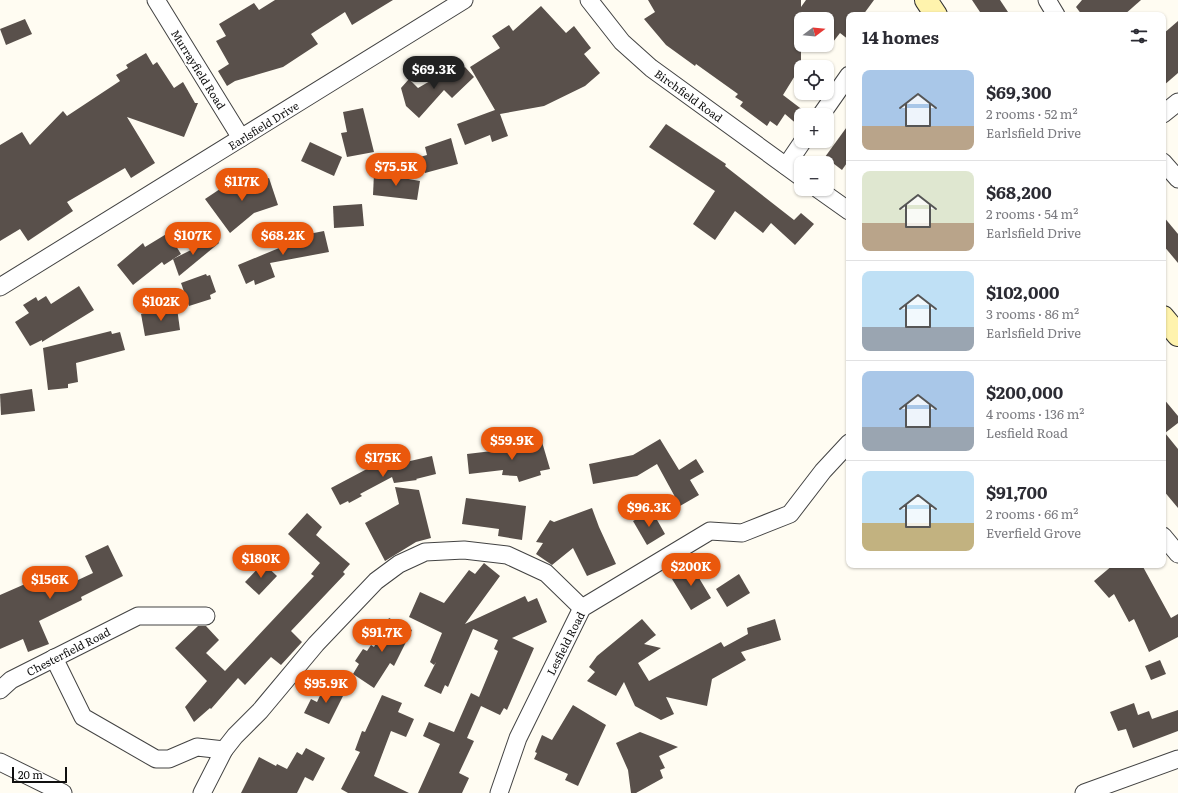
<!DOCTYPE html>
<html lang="en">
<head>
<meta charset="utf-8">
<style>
	:root { --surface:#fff; --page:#f7f7f7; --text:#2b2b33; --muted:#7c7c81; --line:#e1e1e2; --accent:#ea580c }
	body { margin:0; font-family:Literata,serif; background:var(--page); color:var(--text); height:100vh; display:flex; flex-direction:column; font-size:15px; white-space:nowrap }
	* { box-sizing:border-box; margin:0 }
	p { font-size:13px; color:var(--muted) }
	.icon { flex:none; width:22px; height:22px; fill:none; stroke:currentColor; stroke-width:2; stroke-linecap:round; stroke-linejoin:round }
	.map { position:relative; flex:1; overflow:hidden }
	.details { position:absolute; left:846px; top:12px; width:320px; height:556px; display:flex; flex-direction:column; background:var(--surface); border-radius:8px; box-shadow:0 1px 3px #0004 }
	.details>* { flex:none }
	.needle { width:26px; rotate:74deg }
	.tools { position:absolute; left:794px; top:12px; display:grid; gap:8px }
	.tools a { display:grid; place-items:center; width:40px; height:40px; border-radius:8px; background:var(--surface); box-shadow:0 1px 3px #0004; font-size:20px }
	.scale { position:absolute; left:12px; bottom:10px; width:55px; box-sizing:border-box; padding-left:4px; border:2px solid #101010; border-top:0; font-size:11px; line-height:14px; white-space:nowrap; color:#101010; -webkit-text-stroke:3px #fff; paint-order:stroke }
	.price { position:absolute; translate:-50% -34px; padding:0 9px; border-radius:14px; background:var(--accent); color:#fff; font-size:13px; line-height:26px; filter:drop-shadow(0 1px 2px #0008) }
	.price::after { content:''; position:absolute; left:50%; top:24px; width:12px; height:9px; margin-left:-6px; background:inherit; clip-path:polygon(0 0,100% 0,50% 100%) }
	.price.on { background:#222; color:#fff }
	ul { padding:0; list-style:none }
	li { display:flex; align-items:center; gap:12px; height:100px; padding:0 16px }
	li+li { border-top:1px solid var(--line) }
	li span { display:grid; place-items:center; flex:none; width:112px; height:80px; border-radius:8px; color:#555 }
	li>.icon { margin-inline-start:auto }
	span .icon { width:48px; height:48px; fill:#fffc; stroke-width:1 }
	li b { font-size:17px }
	h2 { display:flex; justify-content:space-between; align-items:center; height:48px; padding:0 16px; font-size:17px }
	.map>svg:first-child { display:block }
	.building { fill:#59504b }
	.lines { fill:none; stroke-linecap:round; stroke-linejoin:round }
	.street-casing { stroke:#434343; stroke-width:19 }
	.secondary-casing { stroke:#323232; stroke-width:24 }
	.street { stroke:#fff; stroke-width:17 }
	.secondary { stroke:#fff3ad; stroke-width:22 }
	.labels { text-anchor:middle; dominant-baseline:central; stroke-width:4; stroke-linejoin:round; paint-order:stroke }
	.street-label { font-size:11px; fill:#101010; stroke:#fff }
</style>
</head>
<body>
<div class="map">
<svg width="1178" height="793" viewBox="0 0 1178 793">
	<rect width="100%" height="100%" fill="#fffcf2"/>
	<!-- building -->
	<g class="building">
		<polygon points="275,0 393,0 352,25 345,12 311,34 318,44 283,67 235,81 227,86 218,71 229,64 216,41 226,36 219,24 254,3 259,10"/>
		<polygon points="648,0 801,0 801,7 806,0 874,0 863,15 849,15 849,40 840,33 833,42 827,38 827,19 801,18 801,66 783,95 808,114 801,115 801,124 799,126 785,114 777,126 770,121 767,126 740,106 743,102 735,97 738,94 696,64 695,66 666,45 644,19 655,12"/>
		<polygon points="972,0 1000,0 1010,15 982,15"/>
		<polygon points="1082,0 1141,0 1124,15 1082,15 1076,7"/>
		<polygon points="541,6 566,33 574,26 591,48 584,54 600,73 585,86 544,106 500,114 508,136 492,142 490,135 465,145 457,124 495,110 470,67 500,48 492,36 509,25 513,31"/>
		<polygon points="25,19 32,34 6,45 0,29"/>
		<polygon points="1178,21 1178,73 1163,86 1163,34"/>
		<polygon points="146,53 153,65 157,62 174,88 183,82 195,103 198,103 184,137 127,117 155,163 131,178 125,168 67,202 73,211 28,241 20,229 0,241 0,145 22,132 30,145 63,111 67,116 120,81 116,75 128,68 126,65"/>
		<polygon points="447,66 456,75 465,67 474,77 452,98 444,90 419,118 406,106 401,88 409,79 418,88 437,77"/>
		<polygon points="363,108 374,152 347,157 341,133 347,132 343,112"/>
		<polygon points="666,124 726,164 725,166 794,220 801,213 814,224 795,245 771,223 763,233 735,211 715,240 693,224 715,191 649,147"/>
		<polygon points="849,124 849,160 842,170 825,157"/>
		<polygon points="451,138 458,164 425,173 420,157 427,155 425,147"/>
		<polygon points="310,142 342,157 334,176 301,161"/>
		<polygon points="374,173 420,181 417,200 373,195"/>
		<polygon points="269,178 278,205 254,213 230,233 205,199 232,181 237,188"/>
		<polygon points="362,204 364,226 334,228 333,206"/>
		<polygon points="1163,216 1178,234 1178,263 1163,245"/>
		<polygon points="324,231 329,252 270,263 275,277 255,285 254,280 246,284 238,265 284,246 283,239"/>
		<polygon points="168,233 181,254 164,265 162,262 133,285 117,265 143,243 145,247"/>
		<polygon points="215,238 219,243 179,276 173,259"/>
		<polygon points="206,274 207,276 210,275 216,292 210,295 211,299 189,306 181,283"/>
		<polygon points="79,286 94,310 42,342 42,340 30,346 15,322 29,313 23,305 36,297 38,301 46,296 51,304"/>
		<polygon points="177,308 180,330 145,336 141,314"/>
		<polygon points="111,331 112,334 120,332 125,350 76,363 78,382 68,384 68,388 48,390 43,348"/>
		<polygon points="32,389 35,411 1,415 0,394"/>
		<polygon points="1163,398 1178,416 1178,423 1165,433 1178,449 1178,508 1163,490"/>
		<polygon points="660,439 679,470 696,459 704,472 690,480 699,495 680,506 657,464 637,476 593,484 589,464 633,455"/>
		<polygon points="529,442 530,445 542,442 550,469 540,471 541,475 519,482 517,476 502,475 503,470 469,474 467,454 509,449"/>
		<polygon points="432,456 436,474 416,479 417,480 394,483 392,477 360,494 362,496 349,503 348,501 340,505 331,488 382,461 384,467"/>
		<polygon points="395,487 419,490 431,538 416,542 385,561 365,523 399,504"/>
		<polygon points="466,498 526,506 522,540 498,536 499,529 462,524"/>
		<polygon points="592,508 599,527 616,564 587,576 573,548 552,565 536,554 543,543 536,542 550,520 554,522"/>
		<polygon points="652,511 665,534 647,545 633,521"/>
		<polygon points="307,513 322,527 316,535 350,564 343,572 345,574 291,631 302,642 281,665 271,657 245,685 238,678 211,709 210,708 194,722 185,707 207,681 175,648 198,626 206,626 219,640 206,653 225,671 314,576 311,574 320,563 288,534"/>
		<polygon points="108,545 123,576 81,597 82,600 39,621 49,644 28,652 23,639 0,649 0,595 57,570 65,586 93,573 85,556"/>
		<polygon points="263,563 277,576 259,595 245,582"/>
		<polygon points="484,563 500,576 465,624 525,596 528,602 537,598 547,622 512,638 534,648 507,710 504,708 500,715 481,706 467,738 474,741 459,773 469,778 462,793 418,793 440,744 423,736 429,722 454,732 471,693 479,697 498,651 494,649 498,640 473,629 448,687 445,685 441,694 424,686 436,662 434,665 430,662 442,633 409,617 420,592 444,603 469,570 475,574"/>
		<polygon points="690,563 711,598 691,610 672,579 677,575 675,571"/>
		<polygon points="1113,565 1142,565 1171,618 1178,614 1178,637 1149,652 1134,619 1129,622 1114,594 1109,598 1094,581"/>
		<polygon points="739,574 750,593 727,607 716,589"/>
		<polygon points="389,618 412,630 394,666 390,663 374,688 353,674 359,664 355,661 363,649 367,651 371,645 374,647"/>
		<polygon points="642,619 656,635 644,644 661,648 638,663 649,681 721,642 724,647 748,634 747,628 775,619 781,640 741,652 746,660 712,679 707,706 666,697 674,714 661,720 635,706 624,682 616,696 587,681 595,672 589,667 597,656"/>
		<polygon points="1160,660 1166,674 1151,680 1145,666"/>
		<polygon points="326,683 345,692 329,724 304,713 311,699 317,702"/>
		<polygon points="382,695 402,703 398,712 414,719 406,737 391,731 374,776 409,793 348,793 341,789 360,752 355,750 362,731 365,732"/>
		<polygon points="1134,703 1138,715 1149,711 1152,719 1178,710 1178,731 1133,748 1126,729 1118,731 1110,712"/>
		<polygon points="573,705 606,725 578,786 565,780 568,774 534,759 537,753 535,752 542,735 552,740"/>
		<polygon points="640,732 678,747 659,756 665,768 660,770 663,778 636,793 631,793 628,770 616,743"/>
		<polygon points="306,748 325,758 313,781 305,777 297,793 241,793 259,757 276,766 277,764 287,769 297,752 302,755"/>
	</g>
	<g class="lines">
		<!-- street casing -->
		<g class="street-casing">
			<g id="street">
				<polyline points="156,0 241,138"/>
				<polyline points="589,0 622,42 651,68 801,177"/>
				<polyline points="1047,0 1056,15"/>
				<polyline points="1163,114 1178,102"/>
				<polyline points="821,115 849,75"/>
				<polyline points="1163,162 1178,179"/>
				<polyline points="786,166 803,141"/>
				<polyline points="818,189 849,211"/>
				<polyline points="0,287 464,0"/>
				<polyline points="1163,536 1178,554"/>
				<polyline points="54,658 83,717 156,759 169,759 197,747 224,750"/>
				<polyline points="0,690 11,680 138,616 206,616"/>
				<polyline points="0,762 63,793"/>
				<polyline points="202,793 224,750 235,736 260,711 316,644 376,581 399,564 425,552 464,550 507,555 546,573 582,608"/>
				<polyline points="499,793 518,738 582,608 710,531 742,533 790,514 823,471 849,443"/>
				<polyline points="1084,793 1178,759"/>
			</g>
		</g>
		<!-- secondary casing -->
		<g class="secondary-casing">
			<g id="secondary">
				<polyline points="926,0 936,15"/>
				<polyline points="1163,317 1178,335"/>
			</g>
		</g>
		<!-- street -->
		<use href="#street" class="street"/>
		<!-- secondary -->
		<use href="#secondary" class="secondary"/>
	</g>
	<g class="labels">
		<!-- street labels -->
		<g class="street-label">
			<text transform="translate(199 69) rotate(58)">Murrayfield Road</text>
			<text transform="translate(689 95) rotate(36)">Birchfield Road</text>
			<text transform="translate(263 125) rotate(-32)">Earlsfield Drive</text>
			<text transform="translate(565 643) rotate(-63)">Lesfield Road</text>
			<text transform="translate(68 651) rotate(-27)">Chesterfield Road</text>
		</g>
	</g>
</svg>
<div class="tools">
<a><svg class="needle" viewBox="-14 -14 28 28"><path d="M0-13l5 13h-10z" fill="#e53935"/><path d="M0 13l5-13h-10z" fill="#7c7c81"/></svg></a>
<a><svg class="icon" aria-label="locate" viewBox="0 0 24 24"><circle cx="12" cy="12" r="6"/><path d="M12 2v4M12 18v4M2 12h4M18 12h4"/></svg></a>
<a>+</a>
<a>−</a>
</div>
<div class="scale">20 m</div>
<b class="price on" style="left:434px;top:90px">$69.3K</b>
<b class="price" style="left:396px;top:187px">$75.5K</b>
<b class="price" style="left:242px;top:202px">$117K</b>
<b class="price" style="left:193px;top:256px">$107K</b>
<b class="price" style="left:283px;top:256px">$68.2K</b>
<b class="price" style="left:161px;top:322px">$102K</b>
<b class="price" style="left:512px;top:461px">$59.9K</b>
<b class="price" style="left:383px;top:478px">$175K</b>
<b class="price" style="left:649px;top:528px">$96.3K</b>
<b class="price" style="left:261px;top:579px">$180K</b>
<b class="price" style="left:691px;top:587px">$200K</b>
<b class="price" style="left:50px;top:600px">$156K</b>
<b class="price" style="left:382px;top:653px">$91.7K</b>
<b class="price" style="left:326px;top:704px">$95.9K</b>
<section class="details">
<h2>14 homes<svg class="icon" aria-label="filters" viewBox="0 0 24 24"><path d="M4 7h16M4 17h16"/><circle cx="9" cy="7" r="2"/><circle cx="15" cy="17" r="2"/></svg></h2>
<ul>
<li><span style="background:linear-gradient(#a9c7e8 70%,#b9a48a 0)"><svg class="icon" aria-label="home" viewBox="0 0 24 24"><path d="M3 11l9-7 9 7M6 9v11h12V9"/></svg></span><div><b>$69,300</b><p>2 rooms · 52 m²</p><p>Earlsfield Drive</p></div></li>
<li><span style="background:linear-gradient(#dfe7d0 65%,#b9a48a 0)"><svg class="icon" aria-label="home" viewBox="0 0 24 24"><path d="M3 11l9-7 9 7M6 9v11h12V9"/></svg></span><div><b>$68,200</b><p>2 rooms · 54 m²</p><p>Earlsfield Drive</p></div></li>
<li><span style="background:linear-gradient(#bfe0f5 70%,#9aa5b1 0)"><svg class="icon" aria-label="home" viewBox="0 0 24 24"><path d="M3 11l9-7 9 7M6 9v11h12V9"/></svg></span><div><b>$102,000</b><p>3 rooms · 86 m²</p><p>Earlsfield Drive</p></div></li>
<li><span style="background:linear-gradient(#a9c7e8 70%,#9aa5b1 0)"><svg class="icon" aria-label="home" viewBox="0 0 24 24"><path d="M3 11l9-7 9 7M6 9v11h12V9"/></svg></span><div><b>$200,000</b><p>4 rooms · 136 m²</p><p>Lesfield Road</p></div></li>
<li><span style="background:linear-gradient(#bfe0f5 65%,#c2b280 0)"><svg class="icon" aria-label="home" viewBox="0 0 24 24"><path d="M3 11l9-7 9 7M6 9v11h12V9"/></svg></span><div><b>$91,700</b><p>2 rooms · 66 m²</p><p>Everfield Grove</p></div></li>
</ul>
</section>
</div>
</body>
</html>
